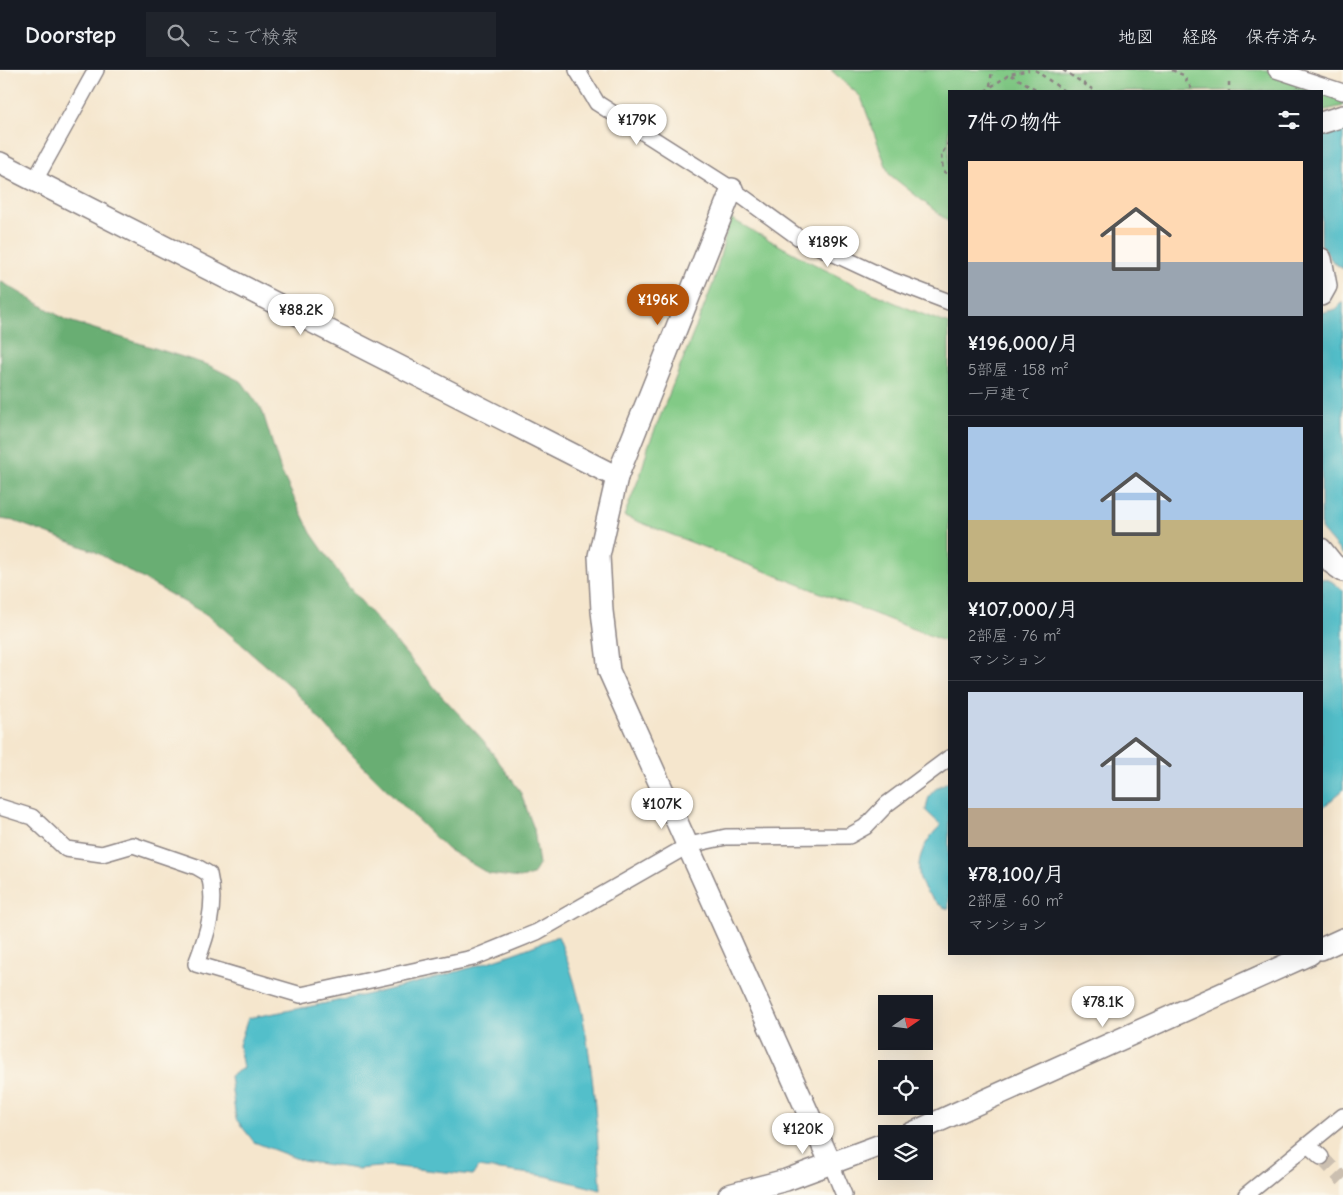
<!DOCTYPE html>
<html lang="ja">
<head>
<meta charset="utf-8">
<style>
	:root { --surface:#171b24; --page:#20242c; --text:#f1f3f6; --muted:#9ea1a6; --line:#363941; --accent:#b45309 }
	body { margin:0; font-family:"Comic Neue","Klee One",sans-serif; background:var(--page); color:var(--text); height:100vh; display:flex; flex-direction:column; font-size:19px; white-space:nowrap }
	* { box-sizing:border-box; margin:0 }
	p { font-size:16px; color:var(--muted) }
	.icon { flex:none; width:28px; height:28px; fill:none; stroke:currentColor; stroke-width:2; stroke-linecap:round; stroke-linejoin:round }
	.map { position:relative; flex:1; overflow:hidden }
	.details { position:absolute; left:948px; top:20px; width:375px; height:865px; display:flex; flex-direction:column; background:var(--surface); border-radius:0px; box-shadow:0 5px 20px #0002 }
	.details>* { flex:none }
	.needle { width:32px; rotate:76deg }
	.controls { position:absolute; left:878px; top:925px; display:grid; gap:10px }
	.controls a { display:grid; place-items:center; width:55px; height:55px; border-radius:0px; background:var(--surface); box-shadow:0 5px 20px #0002; font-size:25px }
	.price { position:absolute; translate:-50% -42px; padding:0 11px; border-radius:18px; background:#fff; color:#222; font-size:16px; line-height:32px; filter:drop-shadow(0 1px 2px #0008) }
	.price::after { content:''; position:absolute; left:50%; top:30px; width:15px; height:11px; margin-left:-8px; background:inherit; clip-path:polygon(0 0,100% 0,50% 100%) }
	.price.active { background:var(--accent); color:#fff }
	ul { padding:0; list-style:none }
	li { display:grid; align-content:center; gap:10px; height:265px; padding:0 20px }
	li+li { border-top:1px solid var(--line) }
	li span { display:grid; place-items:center; height:155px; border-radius:0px; color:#555 }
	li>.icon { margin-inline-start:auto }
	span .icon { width:90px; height:90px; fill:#fffc; stroke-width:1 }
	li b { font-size:21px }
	h2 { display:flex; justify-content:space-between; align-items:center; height:60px; padding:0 20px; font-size:21px }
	header { display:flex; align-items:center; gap:30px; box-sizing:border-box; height:70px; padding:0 25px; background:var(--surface); border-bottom:1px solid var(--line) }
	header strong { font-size:24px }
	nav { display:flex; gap:28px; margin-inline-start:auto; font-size:18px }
	.search { width:350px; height:45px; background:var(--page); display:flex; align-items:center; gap:12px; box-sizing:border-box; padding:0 18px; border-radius:0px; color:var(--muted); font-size:19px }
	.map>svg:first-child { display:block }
	.green { fill:#82ca86; stroke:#527660 }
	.forest { fill:#69ae73; stroke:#466857 }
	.water { fill:#52bfca; stroke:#3a7082 }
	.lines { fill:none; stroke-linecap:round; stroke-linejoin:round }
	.street-tunnel { stroke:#cbbfb0; stroke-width:15; stroke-dasharray:15 8; stroke-linecap:butt }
	.street-casing { stroke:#8c8484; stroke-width:18 }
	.secondary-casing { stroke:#8c8484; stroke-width:24 }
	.path { stroke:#8c8484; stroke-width:2.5; stroke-dasharray:4 4; stroke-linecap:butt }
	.street { stroke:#fff; stroke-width:15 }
	.secondary { stroke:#fff; stroke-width:21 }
</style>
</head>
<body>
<header>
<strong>Doorstep</strong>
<div class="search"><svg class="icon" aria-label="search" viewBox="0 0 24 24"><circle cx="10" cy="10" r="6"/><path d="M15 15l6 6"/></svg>ここで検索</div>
<nav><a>地図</a><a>経路</a><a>保存済み</a></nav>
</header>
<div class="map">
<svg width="1343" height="1125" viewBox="0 0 1343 1125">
	<rect width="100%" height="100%" fill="#fbf7ec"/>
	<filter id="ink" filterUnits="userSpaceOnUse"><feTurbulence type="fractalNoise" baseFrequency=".02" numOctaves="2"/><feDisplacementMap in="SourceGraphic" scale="10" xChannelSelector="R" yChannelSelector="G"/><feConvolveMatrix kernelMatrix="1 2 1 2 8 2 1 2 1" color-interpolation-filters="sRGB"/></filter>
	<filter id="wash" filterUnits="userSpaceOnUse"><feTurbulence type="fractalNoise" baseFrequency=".0096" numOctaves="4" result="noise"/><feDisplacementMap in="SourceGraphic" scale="20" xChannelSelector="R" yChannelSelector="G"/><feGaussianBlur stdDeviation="1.12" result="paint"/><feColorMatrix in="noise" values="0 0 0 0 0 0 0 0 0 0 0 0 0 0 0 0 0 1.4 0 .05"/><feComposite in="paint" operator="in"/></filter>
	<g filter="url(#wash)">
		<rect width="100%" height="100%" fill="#f5e6cd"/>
		<!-- green -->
		<g class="green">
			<polygon points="831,0 1291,0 1343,17 1343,36 1321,41 1321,21 949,21 949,152 889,104 861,27"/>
			<path d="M730,148C801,188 872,227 949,254V573L624,446L641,403L648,377L713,214Z"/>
		</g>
		<!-- forest -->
		<polygon class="forest" points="0,211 66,250 208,295 242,312 262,340 281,401 311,463 348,516 441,625 483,670 520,721 534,759 539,795 533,805 520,808 489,804 447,779 353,686 292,618 209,546 94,481 14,451 0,449"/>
		<!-- water -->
		<g class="water">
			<polygon points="1343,55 1343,199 1333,192 1321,174 1321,62"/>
			<polygon points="1343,232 1343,485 1321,459 1321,243 1336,239"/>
			<polygon points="1321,508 1331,511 1343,520 1343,720 1321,739"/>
			<path d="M949,711V839C940,837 936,832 930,826C909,803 920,775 941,755L926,741C928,722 933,720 949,711Z"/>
			<path d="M558,866C592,945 595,1035 601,1120L546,1106L478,1097L473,1105L389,1096L357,1099L303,1091L254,1072L236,1049L230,1006L243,998L239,975L248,948C353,929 459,908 558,866Z"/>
		</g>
	</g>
	<g filter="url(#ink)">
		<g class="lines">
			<!-- street-tunnel -->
			<polyline class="street-tunnel" points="1321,1087 1343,1110"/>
			<!-- street casing -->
			<g class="street-casing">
				<g id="street">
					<polyline points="577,0 597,33 732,119 798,167 886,208 949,232"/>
					<polyline points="1276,0 1343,22"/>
					<polyline points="35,110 96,0"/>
					<path d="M0,737L32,747L66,779L102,784L133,775L197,797L209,804C217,836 207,865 196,894L301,925L473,888L537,862L689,775L726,767L849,766L865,757L887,734L949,688"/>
					<polyline points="1308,1075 1321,1087"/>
					<polyline points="831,1094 844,1125"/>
					<polyline points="1246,1125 1343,1046"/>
				</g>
			</g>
			<!-- secondary casing -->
			<g class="secondary-casing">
				<g id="secondary">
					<polyline points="1321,53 1343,46"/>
					<polyline points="0,93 617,407"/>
					<polyline points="732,119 617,407 599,486 602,541 609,601 831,1094"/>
					<polyline points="1321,189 1326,216 1321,225"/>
					<polyline points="1321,479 1333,494 1343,501"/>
					<polyline points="1321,879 1343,869"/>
					<polyline points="910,1064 1310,884"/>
					<polyline points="729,1125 786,1110 886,1073"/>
				</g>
			</g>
			<!-- path -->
			<g class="path">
				<polyline points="1035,0 1064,21"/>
				<polyline points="1063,0 1095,21"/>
				<polyline points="1172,0 1183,5 1193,21"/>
				<polyline points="1011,5 1039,21"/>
				<polyline points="1229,12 1229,21"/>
				<polyline points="990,16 992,0"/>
				<polyline points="985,21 1010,4 1029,0"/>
				<polyline points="949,72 941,85 943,101 949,105"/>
			</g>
			<!-- street -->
			<use href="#street" class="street"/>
			<!-- secondary -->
			<use href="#secondary" class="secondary"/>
		</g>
	</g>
</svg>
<div class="controls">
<a><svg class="needle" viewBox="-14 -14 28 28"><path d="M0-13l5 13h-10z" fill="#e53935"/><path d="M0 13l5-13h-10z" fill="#9ea1a6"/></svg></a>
<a><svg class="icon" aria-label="locate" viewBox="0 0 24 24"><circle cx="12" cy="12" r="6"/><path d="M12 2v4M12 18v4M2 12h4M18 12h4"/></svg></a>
<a><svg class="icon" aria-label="layers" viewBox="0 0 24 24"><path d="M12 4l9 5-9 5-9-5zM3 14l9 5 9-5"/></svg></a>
</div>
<b class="price" style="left:637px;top:76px">¥179K</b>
<b class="price" style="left:828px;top:198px">¥189K</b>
<b class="price active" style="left:658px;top:256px">¥196K</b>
<b class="price" style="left:301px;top:266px">¥88.2K</b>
<b class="price" style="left:662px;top:760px">¥107K</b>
<b class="price" style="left:1103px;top:958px">¥78.1K</b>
<b class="price" style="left:803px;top:1085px">¥120K</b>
<section class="details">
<h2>7件の物件<svg class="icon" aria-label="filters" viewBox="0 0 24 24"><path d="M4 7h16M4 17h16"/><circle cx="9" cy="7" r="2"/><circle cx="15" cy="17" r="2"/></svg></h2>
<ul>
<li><span style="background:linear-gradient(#ffd9b3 65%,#9aa5b1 0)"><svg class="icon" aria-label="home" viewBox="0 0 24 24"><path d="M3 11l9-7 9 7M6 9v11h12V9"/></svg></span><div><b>¥196,000/月</b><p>5部屋 · 158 m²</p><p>一戸建て</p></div></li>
<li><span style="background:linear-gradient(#a9c7e8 60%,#c2b280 0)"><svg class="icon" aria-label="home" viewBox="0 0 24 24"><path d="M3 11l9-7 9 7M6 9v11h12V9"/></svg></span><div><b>¥107,000/月</b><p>2部屋 · 76 m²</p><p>マンション</p></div></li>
<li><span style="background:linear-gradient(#c9d6e8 75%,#b9a48a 0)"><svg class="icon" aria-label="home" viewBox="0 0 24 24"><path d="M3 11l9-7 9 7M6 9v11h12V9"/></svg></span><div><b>¥78,100/月</b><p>2部屋 · 60 m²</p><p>マンション</p></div></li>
</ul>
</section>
</div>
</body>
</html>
